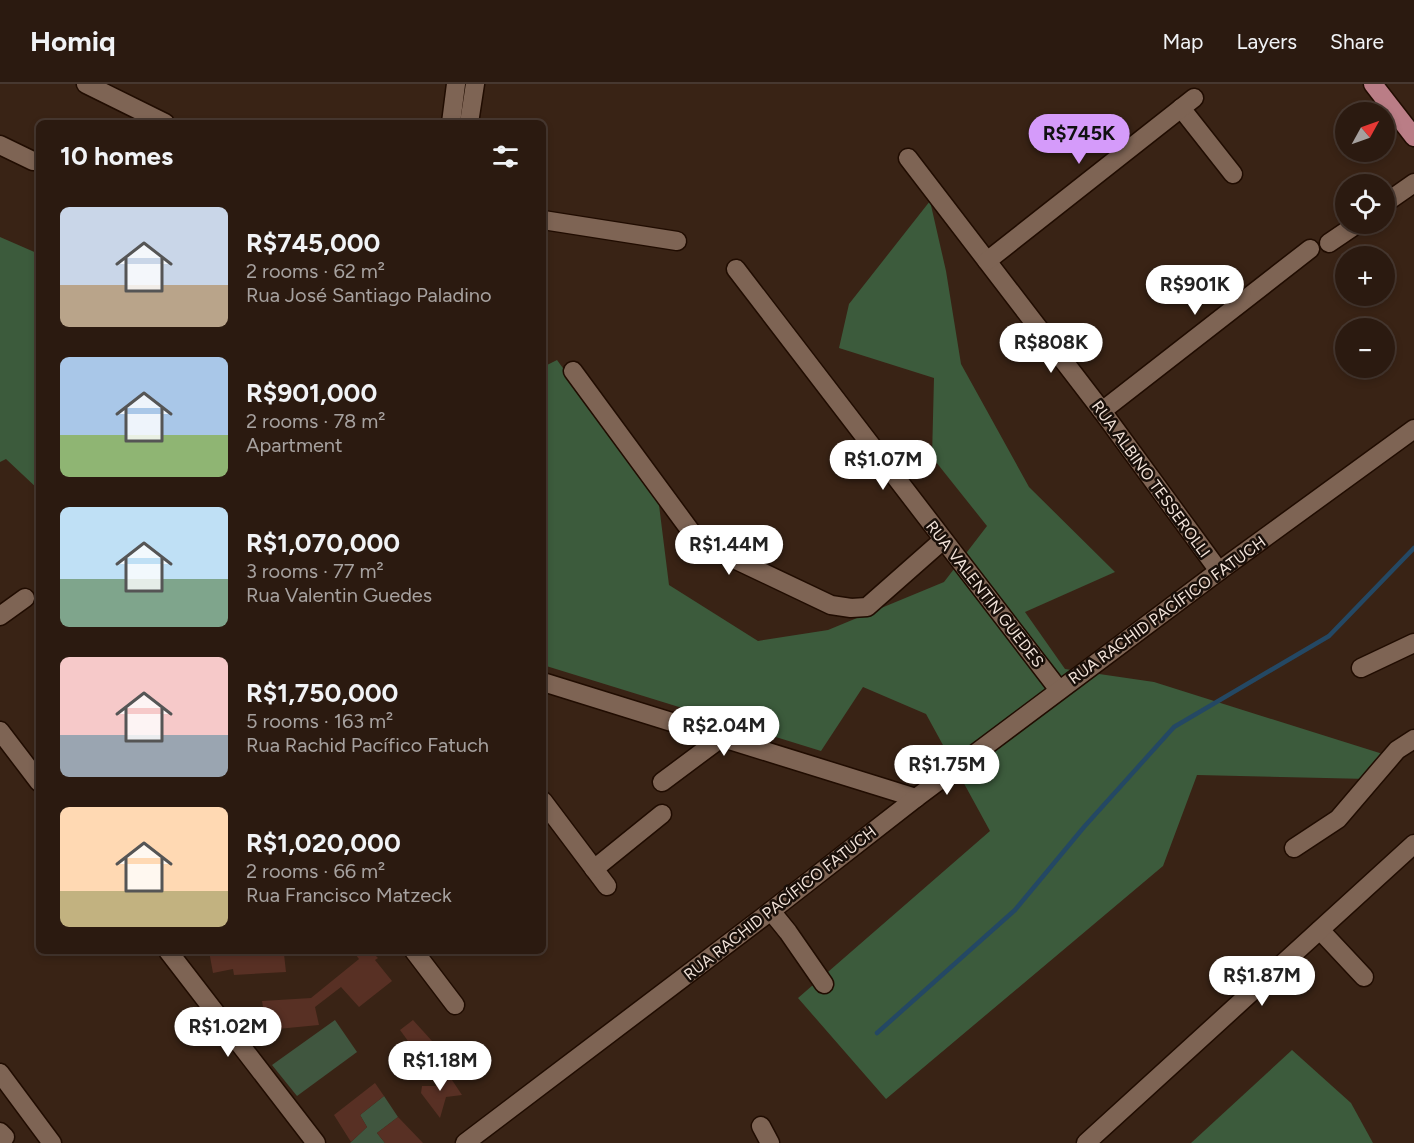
<!DOCTYPE html>
<html lang="en">
<head>
<meta charset="utf-8">
<style>
	:root { --surface:#2b1a10; --page:#37271e; --text:#f1f3f6; --muted:#a6a19f; --line:#473830; --accent:#d59bfa }
	body { margin:0; font-family:Figtree,sans-serif; background:var(--page); color:var(--text); height:100vh; display:flex; flex-direction:column; font-size:22px; white-space:nowrap }
	* { box-sizing:border-box; margin:0 }
	p { font-size:20px; color:var(--muted) }
	.icon { flex:none; width:33px; height:33px; fill:none; stroke:currentColor; stroke-width:2; stroke-linecap:round; stroke-linejoin:round }
	.map { position:relative; flex:1; overflow:hidden }
	.drawer { position:absolute; left:36px; top:36px; width:510px; height:834px; display:flex; flex-direction:column; background:var(--surface); border-radius:9px; box-shadow:0 3px 9px #0003,0 0 0 2px var(--line) }
	.drawer>* { flex:none }
	.needle { width:39px; rotate:50deg }
	.buttons { position:absolute; left:1335px; top:18px; display:grid; gap:12px }
	.buttons a { display:grid; place-items:center; width:60px; height:60px; border-radius:50%; background:var(--surface); box-shadow:0 3px 9px #0003,0 0 0 2px var(--line); font-size:30px }
	.price { position:absolute; translate:-50% -51px; padding:0 14px; border-radius:21px; background:#fff; color:#222; font-size:20px; line-height:39px; filter:drop-shadow(0 2px 3px #0008) }
	.price::after { content:''; position:absolute; left:50%; top:36px; width:18px; height:14px; margin-left:-9px; background:inherit; clip-path:polygon(0 0,100% 0,50% 100%) }
	.price.on { background:var(--accent); color:#111 }
	ul { padding:0; list-style:none }
	li { display:flex; align-items:center; gap:18px; height:150px; padding:0 24px }
	li span { display:grid; place-items:center; flex:none; width:168px; height:120px; border-radius:9px; color:#555 }
	li>.icon { margin-inline-start:auto }
	span .icon { width:72px; height:72px; fill:#fffc; stroke-width:1 }
	li b { font-size:26px }
	h2 { display:flex; justify-content:space-between; align-items:center; height:72px; padding:0 24px; font-size:26px }
	header { display:flex; align-items:center; gap:36px; box-sizing:border-box; height:84px; padding:0 30px; background:var(--surface); border-bottom:2px solid var(--line) }
	header strong { font-size:28px }
	nav { display:flex; gap:33px; margin-inline-start:auto; font-size:21px }
	.map>svg:first-child { display:block }
	.green { fill:#40563f }
	.forest { fill:#3c5b3c }
	.lines { fill:none; stroke-linecap:round; stroke-linejoin:round }
	.stream { stroke:#244864; stroke-width:4.5 }
	.building { fill:#583024 }
	.minor-casing { stroke:#200c01; stroke-width:21 }
	.major-casing { stroke:#200c01; stroke-width:21 }
	.minor { stroke:#7e6454; stroke-width:18 }
	.major { stroke:#ba7d86; stroke-width:18 }
	.labels { text-anchor:middle; dominant-baseline:central; stroke-width:5; stroke-linejoin:round; paint-order:stroke }
	.street-label { font-size:16px; fill:#f2e3da; stroke:#190f09 }
</style>
</head>
<body>
<header>
<strong>Homiq</strong>
<nav><a>Map</a><a>Layers</a><a>Share</a></nav>
</header>
<div class="map">
<svg width="1414" height="1059" viewBox="0 0 1414 1059">
	<rect width="100%" height="100%" fill="#392315"/>
	<!-- green -->
	<g class="green">
		<polygon points="335,936 357,968 297,1012 272,981"/>
		<polygon points="384,1012 398,1033 377,1049 385,1059 350,1059 367,1043 360,1031"/>
	</g>
	<!-- forest -->
	<g class="forest">
		<polygon points="930,117 946,187 961,280 1029,403 1115,488 1025,528 1065,585 1154,598 1386,671 1369,695 1197,691 1163,782 886,1015 798,914 990,747 926,630 863,603 821,667 543,581 543,283 557,276 658,413 669,501 758,557 828,546 944,498 987,442 932,373 934,294 839,264 849,220"/>
		<polygon points="0,153 39,170 39,406 6,375 0,378"/>
		<polygon points="1292,966 1351,1019 1373,1059 1191,1059"/>
	</g>
	<g class="lines">
		<!-- stream -->
		<polyline class="stream" points="877,949 1015,826 1084,743 1174,643 1329,552 1414,464"/>
	</g>
	<!-- building -->
	<g class="building">
		<polygon points="209,867 270,867 271,871 284,870 286,888 234,891 233,885 213,889"/>
		<polygon points="353,867 371,867 378,874 375,876 392,897 359,923 341,903 315,923 319,941 267,946 262,917 311,914 359,875"/>
		<polygon points="413,936 432,957 416,968 400,946"/>
		<polygon points="446,987 462,1011 446,1013 440,1034 421,1009 422,1002 437,1002 436,988"/>
		<polygon points="375,999 384,1012 360,1031 367,1043 351,1058 334,1031"/>
		<polygon points="398,1033 423,1059 385,1059 377,1049"/>
	</g>
	<g class="lines">
		<!-- minor casing -->
		<g class="minor-casing">
			<g id="minor">
				<polyline points="86,0 165,39"/>
				<polyline points="1181,24 1233,90"/>
				<polyline points="451,39 456,0"/>
				<polyline points="469,39 475,0"/>
				<polyline points="0,61 33,77"/>
				<polyline points="908,74 1102,327 1219,487"/>
				<polyline points="1384,120 1414,99"/>
				<polyline points="543,136 677,157"/>
				<polyline points="1329,159 1357,140"/>
				<polyline points="987,177 1194,14"/>
				<polyline points="736,185 1059,606"/>
				<polyline points="573,287 695,453 711,464 831,521 851,524 867,523 943,456"/>
				<polyline points="1102,327 1310,165"/>
				<polyline points="0,532 25,514"/>
				<polyline points="1361,584 1414,559"/>
				<polyline points="543,598 916,714"/>
				<polyline points="0,647 39,698"/>
				<polyline points="662,698 721,654"/>
				<polyline points="543,717 607,802"/>
				<polyline points="1294,764 1338,735 1397,666 1414,655"/>
				<polyline points="594,785 662,730"/>
				<polyline points="771,827 788,848 824,900"/>
				<polyline points="1320,846 1364,893"/>
				<polyline points="168,867 316,1059"/>
				<polyline points="414,867 455,921"/>
				<polyline points="0,989 52,1059"/>
				<polyline points="761,1042 770,1059"/>
				<polyline points="0,1048 5,1053"/>
				<polyline points="465,1059 771,827 916,714 1219,487 1414,345"/>
				<polyline points="1086,1059 1414,760"/>
			</g>
		</g>
		<!-- major casing -->
		<g class="major-casing">
			<polyline id="major" points="1373,0 1414,53"/>
		</g>
		<!-- minor -->
		<use href="#minor" class="minor"/>
		<!-- major -->
		<use href="#major" class="major"/>
	</g>
	<g class="labels">
		<!-- street labels -->
		<g class="street-label">
			<text transform="translate(1151 395) rotate(54)">RUA ALBINO TESSEROLLI</text>
			<text transform="translate(985 510) rotate(52)">RUA VALENTIN GUEDES</text>
			<text transform="translate(1167 526) rotate(-36)">RUA RACHID PACÍFICO FATUCH</text>
			<text transform="translate(780 819) rotate(-38)">RUA RACHID PACÍFICO FATUCH</text>
		</g>
	</g>
</svg>
<div class="buttons">
<a><svg class="needle" viewBox="-14 -14 28 28"><path d="M0-13l5 13h-10z" fill="#e53935"/><path d="M0 13l5-13h-10z" fill="#a6a19f"/></svg></a>
<a><svg class="icon" aria-label="locate" viewBox="0 0 24 24"><circle cx="12" cy="12" r="6"/><path d="M12 2v4M12 18v4M2 12h4M18 12h4"/></svg></a>
<a>+</a>
<a>−</a>
</div>
<b class="price on" style="left:1079px;top:81px">R$745K</b>
<b class="price" style="left:1195px;top:232px">R$901K</b>
<b class="price" style="left:1051px;top:290px">R$808K</b>
<b class="price" style="left:883px;top:407px">R$1.07M</b>
<b class="price" style="left:729px;top:492px">R$1.44M</b>
<b class="price" style="left:724px;top:673px">R$2.04M</b>
<b class="price" style="left:947px;top:712px">R$1.75M</b>
<b class="price" style="left:1262px;top:923px">R$1.87M</b>
<b class="price" style="left:228px;top:974px">R$1.02M</b>
<b class="price" style="left:440px;top:1008px">R$1.18M</b>
<section class="drawer">
<h2>10 homes<svg class="icon" aria-label="filters" viewBox="0 0 24 24"><path d="M4 7h16M4 17h16"/><circle cx="9" cy="7" r="2"/><circle cx="15" cy="17" r="2"/></svg></h2>
<ul>
<li><span style="background:linear-gradient(#c9d6e8 65%,#b9a48a 0)"><svg class="icon" aria-label="home" viewBox="0 0 24 24"><path d="M3 11l9-7 9 7M6 9v11h12V9"/></svg></span><div><b>R$745,000</b><p>2 rooms · 62 m²</p><p>Rua José Santiago Paladino</p></div></li>
<li><span style="background:linear-gradient(#a9c7e8 65%,#8fb573 0)"><svg class="icon" aria-label="home" viewBox="0 0 24 24"><path d="M3 11l9-7 9 7M6 9v11h12V9"/></svg></span><div><b>R$901,000</b><p>2 rooms · 78 m²</p><p>Apartment</p></div></li>
<li><span style="background:linear-gradient(#bfe0f5 60%,#7fa58c 0)"><svg class="icon" aria-label="home" viewBox="0 0 24 24"><path d="M3 11l9-7 9 7M6 9v11h12V9"/></svg></span><div><b>R$1,070,000</b><p>3 rooms · 77 m²</p><p>Rua Valentin Guedes</p></div></li>
<li><span style="background:linear-gradient(#f6c9c9 65%,#9aa5b1 0)"><svg class="icon" aria-label="home" viewBox="0 0 24 24"><path d="M3 11l9-7 9 7M6 9v11h12V9"/></svg></span><div><b>R$1,750,000</b><p>5 rooms · 163 m²</p><p>Rua Rachid Pacífico Fatuch</p></div></li>
<li><span style="background:linear-gradient(#ffd9b3 70%,#c2b280 0)"><svg class="icon" aria-label="home" viewBox="0 0 24 24"><path d="M3 11l9-7 9 7M6 9v11h12V9"/></svg></span><div><b>R$1,020,000</b><p>2 rooms · 66 m²</p><p>Rua Francisco Matzeck</p></div></li>
</ul>
</section>
</div>
</body>
</html>
